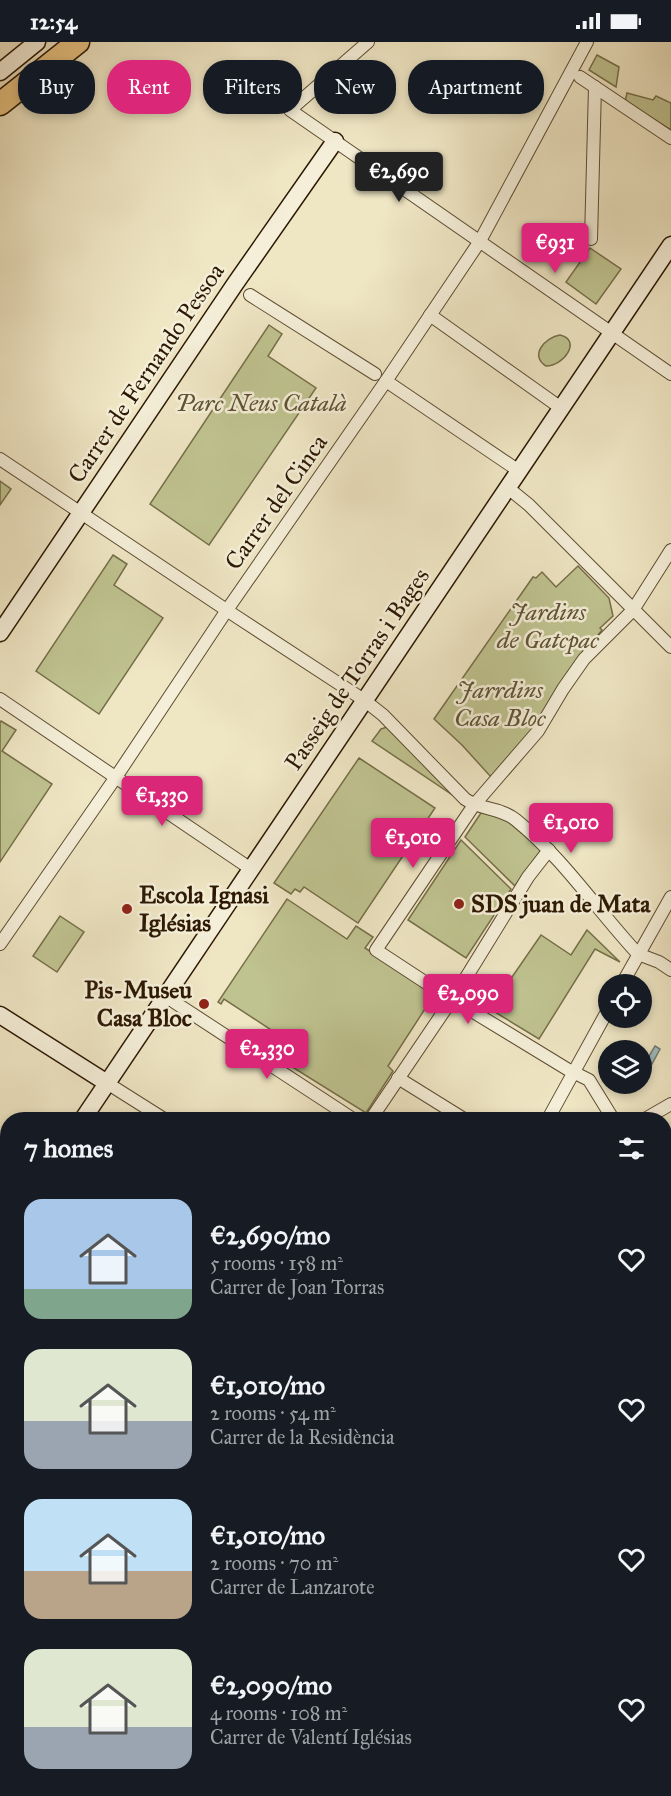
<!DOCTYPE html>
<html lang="en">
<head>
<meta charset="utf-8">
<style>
	:root { --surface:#171b24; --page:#242831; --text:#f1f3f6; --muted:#9ea1a6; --accent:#db2777 }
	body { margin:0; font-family:"IM FELL Great Primer",serif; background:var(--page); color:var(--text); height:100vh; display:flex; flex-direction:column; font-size:22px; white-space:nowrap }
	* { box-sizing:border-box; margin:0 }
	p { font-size:20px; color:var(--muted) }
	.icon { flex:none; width:33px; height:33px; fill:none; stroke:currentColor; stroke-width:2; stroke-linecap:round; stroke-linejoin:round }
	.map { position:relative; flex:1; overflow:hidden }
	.panel { position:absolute; left:0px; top:1070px; width:672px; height:686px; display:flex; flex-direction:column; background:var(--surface); border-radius:24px 24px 0 0; box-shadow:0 3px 9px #0003 }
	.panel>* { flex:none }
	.banner { position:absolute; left:18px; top:18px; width:636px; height:54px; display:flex; gap:12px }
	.tools { position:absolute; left:598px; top:932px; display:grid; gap:12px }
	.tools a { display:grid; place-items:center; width:54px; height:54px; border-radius:50%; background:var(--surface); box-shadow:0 3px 9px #0003; font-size:30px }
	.price { position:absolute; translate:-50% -51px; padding:0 14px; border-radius:6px; background:var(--accent); color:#fff; font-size:20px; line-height:39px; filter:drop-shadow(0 2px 3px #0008) }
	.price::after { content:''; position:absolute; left:50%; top:36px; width:18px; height:14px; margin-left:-9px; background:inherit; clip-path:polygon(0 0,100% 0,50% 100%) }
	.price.on { background:#222; color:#fff }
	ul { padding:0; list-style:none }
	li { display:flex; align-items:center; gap:18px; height:150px; padding:0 24px }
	li span { display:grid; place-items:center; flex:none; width:168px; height:120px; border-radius:18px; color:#555 }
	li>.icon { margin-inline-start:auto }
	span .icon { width:72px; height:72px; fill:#fffc; stroke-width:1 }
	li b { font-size:26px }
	h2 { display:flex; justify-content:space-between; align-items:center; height:72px; padding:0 24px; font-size:26px }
	.pill { padding:0 21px; border-radius:24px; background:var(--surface); box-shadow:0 3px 9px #0003; font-size:21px; line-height:54px }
	.pill.on { background:var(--accent); color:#fff }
	.status { display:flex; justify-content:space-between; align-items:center; height:42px; padding:0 30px; background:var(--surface); direction:ltr }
	.status svg { height:16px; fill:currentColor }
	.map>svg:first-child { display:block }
	.green { fill:#bfc390; stroke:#766e49; stroke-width:1.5 }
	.water { fill:#9fbdbf; stroke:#717b73; stroke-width:1.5 }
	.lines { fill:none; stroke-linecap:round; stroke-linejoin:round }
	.street-casing { stroke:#5d4c32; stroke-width:14 }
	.secondary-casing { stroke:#2c1802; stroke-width:19 }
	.primary-casing { stroke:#2c1802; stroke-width:22 }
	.highway-casing { stroke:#2c1802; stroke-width:25 }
	.street { stroke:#f5efd9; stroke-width:12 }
	.secondary { stroke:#f5efd9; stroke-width:16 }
	.primary { stroke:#e8c382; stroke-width:20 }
	.highway { stroke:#e8c382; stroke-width:22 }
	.poi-dot { fill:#8f2418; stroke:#f5efd9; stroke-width:2 }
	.labels { text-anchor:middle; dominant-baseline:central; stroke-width:5; stroke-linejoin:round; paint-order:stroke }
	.street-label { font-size:24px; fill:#2c1802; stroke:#f5efd9 }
	.park-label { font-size:24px; font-style:italic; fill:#5f5434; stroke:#f5efd9 }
	.poi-label { font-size:24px; font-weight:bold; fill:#2c1802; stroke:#f5efd9; text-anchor:start }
</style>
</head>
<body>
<div class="status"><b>12:54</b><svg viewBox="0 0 49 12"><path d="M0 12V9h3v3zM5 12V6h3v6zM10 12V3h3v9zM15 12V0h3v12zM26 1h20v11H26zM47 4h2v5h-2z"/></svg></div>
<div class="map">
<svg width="671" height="1754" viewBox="0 0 671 1754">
	<rect width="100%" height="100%" fill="#efe6c4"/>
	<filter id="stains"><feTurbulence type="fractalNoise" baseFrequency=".00333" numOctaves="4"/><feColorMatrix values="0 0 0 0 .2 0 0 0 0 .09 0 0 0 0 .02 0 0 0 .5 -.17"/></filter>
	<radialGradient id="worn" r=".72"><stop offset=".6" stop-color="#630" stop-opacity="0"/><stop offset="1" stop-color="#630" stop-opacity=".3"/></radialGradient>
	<!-- green -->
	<g class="green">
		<polygon points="597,13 619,25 616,45 589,28"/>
		<polygon points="627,51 653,58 656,54 671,61 671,88 625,60"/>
		<polygon points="590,206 621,227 596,262 566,240"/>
		<polygon points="269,283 282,292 268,314 316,346 209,503 150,462"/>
		<path d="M560,293C582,298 564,324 546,324C529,314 545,295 560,293Z"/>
		<polygon points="0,439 11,447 0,463"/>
		<polygon points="113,513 127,522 114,543 163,576 99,672 36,629"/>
		<polygon points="578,524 609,556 613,574 600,586 602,588 567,633 538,689 491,735 462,703 434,677 533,535 536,536 542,530 556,545"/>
		<polygon points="1,679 16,688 2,709 52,742 0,820 0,681"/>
		<polygon points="387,685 456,751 454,754 372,699 381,687"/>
		<polygon points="359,716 435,766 358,881 304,845 300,850 295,847 291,852 274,841"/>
		<polygon points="483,768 504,776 541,808 515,844 465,795"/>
		<polygon points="461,798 511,847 466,916 408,878"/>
		<polygon points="287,857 347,897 356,884 373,895 365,906 441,956 438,960 432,956 388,1024 393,1029 366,1071 281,1018 291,1001 224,957 221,962 218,960"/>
		<polygon points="60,874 84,890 57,930 33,914"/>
		<polygon points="587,888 620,920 595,907 539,997 490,967 541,893 571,913"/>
		<polygon points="0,1339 7,1344 7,1447 0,1442"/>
		<polygon points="258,1748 291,1748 283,1754 252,1754"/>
		<polygon points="382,1748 417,1748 423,1749 419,1754 373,1754"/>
	</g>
	<!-- water -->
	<polygon class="water" points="655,1004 660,1007 652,1022 651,1021 649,1023 651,1025 649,1030 642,1026"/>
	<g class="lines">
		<!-- street casing -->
		<g class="street-casing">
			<g id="street">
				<polyline points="368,0 290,68 671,332"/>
				<polyline points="580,35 671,96"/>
				<polyline points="591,197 595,45"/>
				<polyline points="250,253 375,332"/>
				<polyline points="430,273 561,366"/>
				<polyline points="386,339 519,429"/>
				<path d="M0,417L237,575L364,658L383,673L465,757C480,768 500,765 516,778C563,816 597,868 638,912L659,920L671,928"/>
				<polyline points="508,446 529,463 671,605"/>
				<polyline points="0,657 251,827"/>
				<polyline points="0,902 116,735 227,568 386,339 480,199 587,0"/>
				<polyline points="622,942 671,855"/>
				<polyline points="165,954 353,1077"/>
				<polyline points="398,1036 464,1077"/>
				<polyline points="107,1041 164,1077"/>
				<polyline points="371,1077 459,947 528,835 549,808"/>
				<polyline points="548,1077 609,966"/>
				<polyline points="613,1077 589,1038 567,1027 434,946 376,908 474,763 538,689 563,647 584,617 633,568 671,508"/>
				<polyline points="645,1077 671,1062"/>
				<polyline points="664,1162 671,1173"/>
				<polyline points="664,1217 671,1213"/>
				<polyline points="0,1357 8,1362"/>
				<polyline points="664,1396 671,1391"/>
				<polyline points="664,1556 671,1563"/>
				<polyline points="0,1727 8,1720"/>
				<polyline points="664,1729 671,1738"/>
				<polyline points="427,1754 435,1748"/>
				<polyline points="634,1754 643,1748"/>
			</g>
		</g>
		<!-- secondary casing -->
		<g class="secondary-casing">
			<g id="secondary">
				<polyline points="0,30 37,0"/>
				<polyline points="0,591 235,242 335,99"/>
				<polyline points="0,973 107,1041"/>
				<polyline points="83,1077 671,203"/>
				<polyline points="0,1200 8,1189"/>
				<polyline points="664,1601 671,1600"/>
				<polyline points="0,1614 8,1616"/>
			</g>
		</g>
		<!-- primary casing -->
		<g class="primary-casing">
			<g id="primary">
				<polyline points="664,1412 671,1408"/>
				<polyline points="664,1454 671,1448"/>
				<polyline points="664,1495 671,1489"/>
				<polyline points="664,1574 671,1573"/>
				<polyline points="243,1754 247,1748"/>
				<polyline points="301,1754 309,1748"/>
				<polyline points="353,1754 361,1748"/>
			</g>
		</g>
		<!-- highway casing -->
		<g class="highway-casing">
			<polyline id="highway" points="0,62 78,0"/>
		</g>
		<!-- street -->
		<use href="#street" class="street"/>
		<!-- secondary -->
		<use href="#secondary" class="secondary"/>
		<!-- primary -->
		<use href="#primary" class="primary"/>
		<!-- highway -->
		<use href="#highway" class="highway"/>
	</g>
	<!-- markers -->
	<g class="poi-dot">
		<circle cx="459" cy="862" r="6"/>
		<circle cx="127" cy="867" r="6"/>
		<circle cx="204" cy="962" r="6"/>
	</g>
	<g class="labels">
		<!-- street labels -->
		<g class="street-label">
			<text transform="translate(146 331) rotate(-56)">Carrer de Fernando Pessoa</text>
			<text transform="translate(276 460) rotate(-55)">Carrer del Cinca</text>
			<text transform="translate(357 627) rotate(-56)">Passeig de Torras i Bages</text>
		</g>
		<!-- park labels -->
		<g class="park-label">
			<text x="261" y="361">Parc Neus Català</text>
			<text x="548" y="570">Jardins<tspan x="548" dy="28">de Gatcpac</tspan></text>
			<text x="500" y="648">Jarrdins<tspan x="500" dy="28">Casa Bloc</tspan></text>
		</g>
		<!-- poi labels -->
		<g class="poi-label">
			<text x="139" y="853">Escola Ignasi<tspan x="139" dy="28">Iglésias</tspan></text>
			<text x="471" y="862">SDS juan de Mata</text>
			<text x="192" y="948" text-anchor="end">Pis-Museu<tspan x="192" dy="28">Casa Bloc</tspan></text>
		</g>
	</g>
	<rect width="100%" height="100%" filter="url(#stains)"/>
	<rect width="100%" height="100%" fill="url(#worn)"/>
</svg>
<div class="tools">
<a><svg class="icon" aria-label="locate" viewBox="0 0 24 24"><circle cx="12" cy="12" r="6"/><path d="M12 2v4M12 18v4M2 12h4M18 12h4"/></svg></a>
<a><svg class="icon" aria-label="layers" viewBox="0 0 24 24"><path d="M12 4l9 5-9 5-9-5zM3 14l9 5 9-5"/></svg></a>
</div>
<b class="price on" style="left:399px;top:161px">€2,690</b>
<b class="price" style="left:555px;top:232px">€931</b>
<b class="price" style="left:162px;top:785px">€1,330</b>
<b class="price" style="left:571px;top:812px">€1,010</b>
<b class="price" style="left:413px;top:827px">€1,010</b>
<b class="price" style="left:468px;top:983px">€2,090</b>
<b class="price" style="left:267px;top:1038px">€2,330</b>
<div class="banner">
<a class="pill">Buy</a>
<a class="pill on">Rent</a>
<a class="pill">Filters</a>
<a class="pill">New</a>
<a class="pill">Apartment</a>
</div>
<section class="panel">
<h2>7 homes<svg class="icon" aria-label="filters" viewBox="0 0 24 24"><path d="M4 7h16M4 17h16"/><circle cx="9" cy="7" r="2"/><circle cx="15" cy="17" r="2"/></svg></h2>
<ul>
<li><span style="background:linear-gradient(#a9c7e8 75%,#7fa58c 0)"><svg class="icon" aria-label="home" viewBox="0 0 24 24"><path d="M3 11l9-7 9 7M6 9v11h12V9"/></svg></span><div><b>€2,690/mo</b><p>5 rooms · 158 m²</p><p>Carrer de Joan Torras</p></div><svg class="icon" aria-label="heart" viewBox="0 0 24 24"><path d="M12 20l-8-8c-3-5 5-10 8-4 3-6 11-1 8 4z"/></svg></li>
<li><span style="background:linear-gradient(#dfe7d0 60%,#9aa5b1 0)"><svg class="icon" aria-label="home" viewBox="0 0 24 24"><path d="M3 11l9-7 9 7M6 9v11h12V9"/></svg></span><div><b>€1,010/mo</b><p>2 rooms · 54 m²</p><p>Carrer de la Residència</p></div><svg class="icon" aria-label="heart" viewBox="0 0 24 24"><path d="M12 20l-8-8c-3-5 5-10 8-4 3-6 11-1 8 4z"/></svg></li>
<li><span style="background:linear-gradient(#bfe0f5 60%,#b9a48a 0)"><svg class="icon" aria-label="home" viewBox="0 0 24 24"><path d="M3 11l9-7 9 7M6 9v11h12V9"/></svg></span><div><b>€1,010/mo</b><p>2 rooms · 70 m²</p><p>Carrer de Lanzarote</p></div><svg class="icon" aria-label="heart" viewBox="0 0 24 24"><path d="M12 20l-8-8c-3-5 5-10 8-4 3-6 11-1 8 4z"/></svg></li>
<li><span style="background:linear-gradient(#dfe7d0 65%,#9aa5b1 0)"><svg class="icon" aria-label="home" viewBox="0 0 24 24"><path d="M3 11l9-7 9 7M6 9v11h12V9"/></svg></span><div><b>€2,090/mo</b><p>4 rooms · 108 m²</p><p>Carrer de Valentí Iglésias</p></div><svg class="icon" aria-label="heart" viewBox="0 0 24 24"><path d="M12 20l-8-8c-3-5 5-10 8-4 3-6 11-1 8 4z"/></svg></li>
</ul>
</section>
</div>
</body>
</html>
